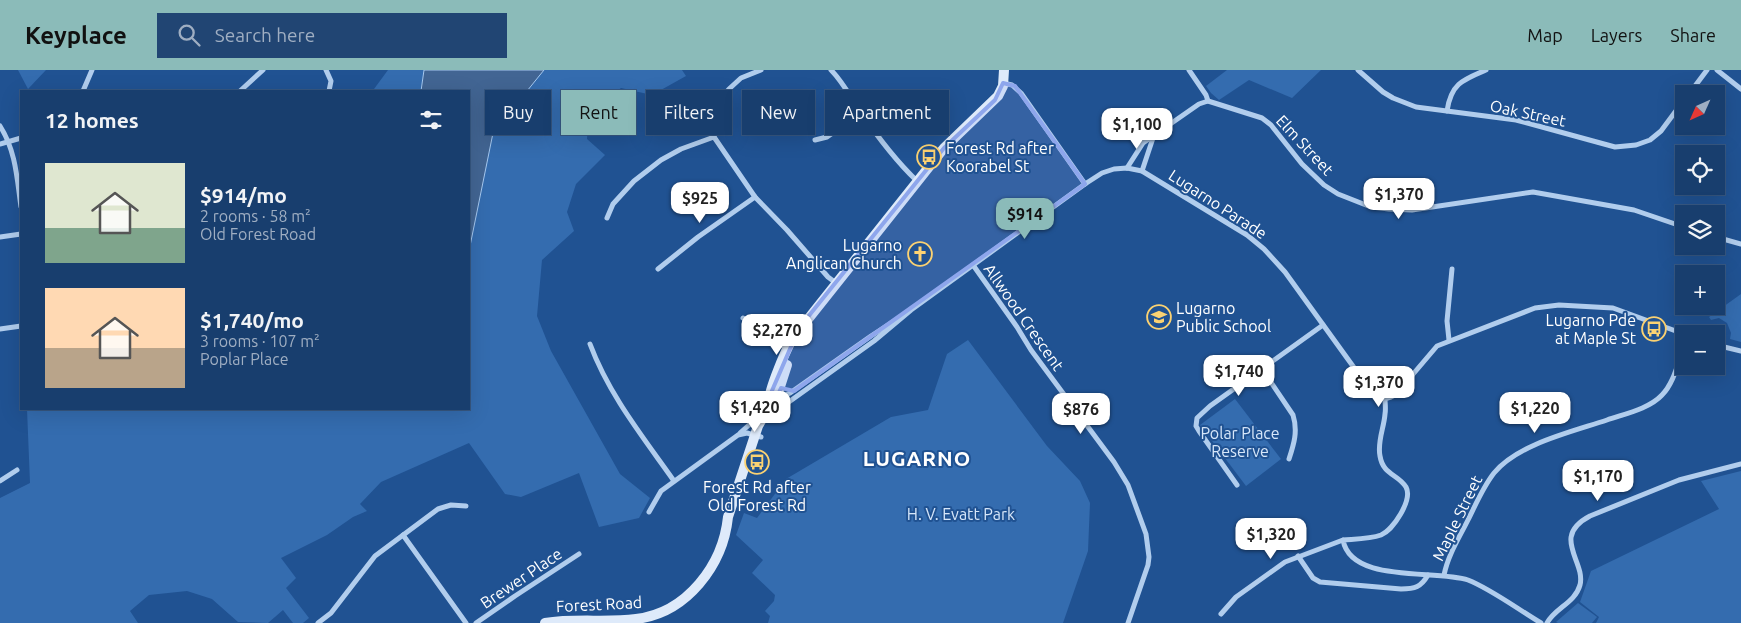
<!DOCTYPE html>
<html lang="en">
<head>
<meta charset="utf-8">
<style>
	:root { --surface:#183e6e; --page:#214573; --text:#f1f3f6; --muted:#9faec2; --line:#365781; --accent:#8bbbb9 }
	body { margin:0; font-family:Ubuntu,sans-serif; background:var(--page); color:var(--text); height:100vh; display:flex; flex-direction:column; font-size:19px; white-space:nowrap }
	* { box-sizing:border-box; margin:0 }
	p { font-size:16px; color:var(--muted) }
	.icon { flex:none; width:28px; height:28px; fill:none; stroke:currentColor; stroke-width:2; stroke-linecap:round; stroke-linejoin:round }
	.map { position:relative; flex:1; overflow:hidden }
	.panel { position:absolute; left:20px; top:20px; width:450px; height:320px; display:flex; flex-direction:column; background:var(--surface); border-radius:0px; box-shadow:0 5px 20px #0002,0 0 0 1px var(--line) }
	.panel>* { flex:none }
	.banner { position:absolute; left:485px; top:20px; width:475px; height:45px; display:flex; gap:10px }
	.needle { width:32px; rotate:225deg }
	.tools { position:absolute; left:1675px; top:15px; display:grid; gap:10px }
	.tools a { display:grid; place-items:center; width:50px; height:50px; border-radius:0px; background:var(--surface); box-shadow:0 5px 20px #0002,0 0 0 1px var(--line); font-size:25px }
	.price { position:absolute; translate:-50% -42px; padding:0 11px; border-radius:10px; background:#fff; color:#222; font-size:16px; line-height:32px; filter:drop-shadow(0 1px 2px #0008) }
	.price::after { content:''; position:absolute; left:50%; top:30px; width:15px; height:11px; margin-left:-8px; background:inherit; clip-path:polygon(0 0,100% 0,50% 100%) }
	.price.active { background:var(--accent); color:#111 }
	ul { padding:0; list-style:none }
	li { display:flex; align-items:center; gap:15px; height:125px; padding:0 25px }
	li span { display:grid; place-items:center; flex:none; width:140px; height:100px; border-radius:0px; color:#555 }
	li>.icon { margin-inline-start:auto }
	span .icon { width:60px; height:60px; fill:#fffc; stroke-width:1 }
	li b { font-size:21px }
	h2 { display:flex; justify-content:space-between; align-items:center; height:60px; padding:0 25px; font-size:21px }
	.tag { padding:0 18px; border-radius:0px; background:var(--surface); box-shadow:0 5px 20px #0002,0 0 0 1px var(--line); font-size:18px; line-height:45px }
	.tag.active { background:var(--accent); color:#111 }
	header { display:flex; align-items:center; gap:30px; box-sizing:border-box; height:70px; padding:0 25px; background:var(--accent); color:#111 }
	header strong { font-size:24px }
	nav { display:flex; gap:28px; margin-inline-start:auto; font-size:18px }
	.search { width:350px; height:45px; background:var(--page); display:flex; align-items:center; gap:12px; box-sizing:border-box; padding:0 18px; border-radius:0px; color:var(--muted); font-size:19px }
	.map>svg:first-child { display:block }
	.green { fill:#346caf }
	.water { fill:#426593; stroke:#a5c8ef }
	.lines { fill:none; stroke-linecap:round; stroke-linejoin:round }
	.street { stroke:#b1cded; stroke-width:5 }
	.secondary { stroke:#deeafa; stroke-width:10 }
	.marked { fill:#8ea6ec; fill-opacity:0.2; stroke:#8ea6ec; stroke-width:4; stroke-linejoin:round }
	.labels { text-anchor:middle; dominant-baseline:central; stroke-width:4; stroke-linejoin:round; paint-order:stroke }
	.street-label { font-size:16px; fill:#fff; stroke:#205292 }
	.poi-label { font-size:16px; fill:#fff; stroke:#205292; text-anchor:start }
	.park-label { font-size:16px; fill:#d7e7fa; stroke:#205292 }
	.district-label { font-size:21px; font-weight:bold; letter-spacing:1px; fill:#fff; stroke:#205292 }
</style>
</head>
<body>
<header>
<strong>Keyplace</strong>
<div class="search"><svg class="icon" aria-label="search" viewBox="0 0 24 24"><circle cx="10" cy="10" r="6"/><path d="M15 15l6 6"/></svg>Search here</div>
<nav><a>Map</a><a>Layers</a><a>Share</a></nav>
</header>
<div class="map">
<svg width="1741" height="553" viewBox="0 0 1741 553">
	<rect width="100%" height="100%" fill="#205292"/>
	<!-- green -->
	<g class="green">
		<polygon points="18,0 46,0 28,19"/>
		<polygon points="388,0 424,0 421,21 375,21 374,19"/>
		<polygon points="502,0 682,0 686,6 652,25 621,18 589,42 587,69 605,85 576,114 567,142 574,161 542,190 537,246 551,281 620,404 650,428 639,448 599,457 579,403 521,427 505,424 469,373 381,412 360,434 367,441 353,447 327,465 281,488 296,508 286,518 309,548 303,553 293,553 283,540 268,553 238,552 212,529 187,521 149,525 130,541 138,553 0,553 0,428 30,413 27,339 469,339 469,77"/>
		<polygon points="1227,0 1321,0 1292,28 1249,10 1219,30 1211,23 1206,16"/>
		<polygon points="1741,224 1741,272 1730,269 1731,263 1727,253 1719,248 1711,250 1709,247"/>
		<polygon points="968,270 1047,376 1080,411 1090,433 1088,481 1063,553 768,553 770,546 765,541 774,531 775,525 752,503 763,490 736,465 744,443 757,448 786,409 891,347 928,340 947,284"/>
		<polygon points="1235,329 1281,389 1246,416 1200,355"/>
		<polygon points="1741,401 1741,553 1596,553 1599,547 1580,532 1591,501 1719,439 1701,411"/>
		<polygon points="1578,533 1597,547 1592,553 1558,553 1556,552"/>
	</g>
	<!-- water -->
	<polygon class="water" points="424,0 544,0 493,63 469,181 469,21 421,21"/>
	<g class="lines">
		<!-- street -->
		<g class="street">
			<polyline points="326,0 331,11 329,21"/>
			<polyline points="761,0 741,8 729,19 720,30 716,41 714,67 755,127 787,160 828,207 836,213"/>
			<path d="M831,0C843,12 851,28 860,41C877,66 896,91 917,111"/>
			<polyline points="1189,0 1206,25 1208,31"/>
			<polyline points="1358,0 1383,22 1393,28 1416,37 1516,50 1615,77 1636,75 1650,70 1661,61 1684,30"/>
			<polyline points="1717,0 1741,19"/>
			<polyline points="1003,13 1012,15 1021,23 1085,114"/>
			<polyline points="83,21 92,0"/>
			<polyline points="240,21 263,0"/>
			<polyline points="1689,24 1707,0"/>
			<path d="M1447,41C1451,14 1462,10 1486,0"/>
			<path d="M0,56C16,81 17,109 21,137"/>
			<polyline points="815,70 827,67 861,43"/>
			<polyline points="0,74 21,68"/>
			<polyline points="1127,98 1143,73 1199,34 1208,31 1262,48 1271,55 1302,94 1324,115 1338,124 1371,137 1389,139 1412,140 1533,122 1634,140 1684,157"/>
			<polyline points="1142,101 1153,68"/>
			<polyline points="607,148 613,134 634,111 661,90 681,79 714,67"/>
			<polyline points="0,167 21,164"/>
			<polyline points="1716,167 1741,174"/>
			<polyline points="973,195 1017,257 1031,280 1114,392 1128,415 1146,464 1149,487 1148,495 1128,553"/>
			<polyline points="658,199 698,167 755,127"/>
			<path d="M743,248C760,256 770,272 788,278"/>
			<polyline points="0,259 21,256"/>
			<polyline points="1449,270 1447,251 1452,199"/>
			<path d="M590,274C609,325 643,367 674,411"/>
			<polyline points="1716,275 1741,281"/>
			<path d="M1262,299L1293,345C1298,361 1294,374 1289,389"/>
			<polyline points="777,329 790,323 871,266 894,251"/>
			<path d="M1385,329C1385,334 1386,339 1385,344C1384,358 1377,372 1380,386C1383,405 1398,404 1406,417C1413,430 1393,460 1381,465C1370,469 1355,469 1343,470C1351,514 1436,499 1468,510C1491,519 1519,540 1541,553"/>
			<path d="M777,338L786,334L874,271L911,240L1085,114L1102,103L1114,99L1127,98L1142,101L1247,165L1264,179L1285,202L1368,317C1377,328 1385,333 1397,323L1437,276L1535,238L1559,235L1613,238L1684,264"/>
			<polyline points="740,363 749,355 759,349"/>
			<polyline points="0,411 17,400"/>
			<polyline points="1237,415 1199,361 1196,356 1197,348 1210,336 1323,255"/>
			<polyline points="649,442 661,421 738,365 747,363 761,367"/>
			<polyline points="403,465 466,553"/>
			<path d="M1298,486L1313,508L1320,512L1401,519C1415,519 1421,517 1428,505"/>
			<path d="M1444,505C1448,485 1459,468 1468,450C1476,434 1483,417 1494,403C1518,374 1571,362 1607,350C1624,344 1649,339 1662,325C1674,313 1678,292 1684,277"/>
			<polyline points="1221,544 1236,527 1285,492 1343,470"/>
			<polyline points="318,553 331,543 375,486 438,439 451,435 466,436"/>
			<polyline points="476,553 515,526 579,484"/>
			<path d="M1547,553C1555,538 1575,533 1580,515C1586,491 1550,467 1590,446L1679,410L1741,394"/>
		</g>
		<!-- secondary -->
		<g class="secondary">
			<polyline points="776,329 787,295"/>
			<path d="M769,337C765,326 789,272 797,261C799,258 802,256 805,253L944,78L998,26L1003,16L1004,0"/>
			<path d="M545,553C576,548 606,553 636,549C687,543 723,495 728,447L758,356L769,337"/>
		</g>
	</g>
	<!-- marked area -->
	<path class="marked" d="M1003,13L1015,16L1085,114L794,321L781,318L776,329L772,325L768,330L799,258L944,78L995,30Z"/>
	<!-- icons -->
	<defs>
		<g id="bus-ring" transform="scale(1.25)"><circle r="9.5" fill="#205292" stroke="#fbd272" stroke-width="1.5"/><path d="M-5-6H5V4H4V6H2V4H-2V6H-4V4H-5ZM-3.5-4V0h7V-4ZM-3.5 1.2v1.5H-2V1.2ZM2 1.2v1.5H3.5V1.2Z" fill="#fbd272"/></g>
		<g id="church-ring" transform="scale(1.25)"><circle r="9.5" fill="#205292" stroke="#fbd272" stroke-width="1.5"/><path d="M-1.2-6h2.4v3.5h3.3v2.4h-3.3V6h-2.4V-.1h-3.3v-2.4h3.3Z" fill="#fbd272"/></g>
		<g id="school-ring" transform="scale(1.25)"><circle r="9.5" fill="#205292" stroke="#fbd272" stroke-width="1.5"/><path d="M0-5L7-2L0 1L-7-2ZM-4 1L0 2.5L4 1V4Q0 6-4 4Z" fill="#fbd272"/></g>
	</defs>
	<g fill-rule="evenodd">
		<use href="#bus-ring" x="929" y="87"/>
		<use href="#church-ring" x="920" y="184"/>
		<use href="#school-ring" x="1159" y="247"/>
		<use href="#bus-ring" x="1654" y="259"/>
		<use href="#bus-ring" x="757" y="392"/>
	</g>
	<g class="labels">
		<!-- street labels -->
		<g class="street-label">
			<text transform="translate(1528 43) rotate(12)">Oak Street</text>
			<text transform="translate(1305 75) rotate(47)">Elm Street</text>
			<text transform="translate(1218 134) rotate(33)">Lugarno Parade</text>
			<text transform="translate(1024 247) rotate(55)">Allwood Crescent</text>
			<text transform="translate(1457 448) rotate(-64)">Maple Street</text>
			<text transform="translate(521 508) rotate(-34)">Brewer Place</text>
			<text transform="translate(599 534) rotate(-3)">Forest Road</text>
		</g>
		<!-- poi labels -->
		<g class="poi-label">
			<text x="946" y="78">Forest Rd after<tspan x="946" dy="18">Koorabel St</tspan></text>
			<text x="902" y="175" text-anchor="end">Lugarno<tspan x="902" dy="18">Anglican Church</tspan></text>
			<text x="1176" y="238">Lugarno<tspan x="1176" dy="18">Public School</tspan></text>
			<text x="1636" y="250" text-anchor="end">Lugarno Pde<tspan x="1636" dy="18">at Maple St</tspan></text>
			<text x="757" y="417" text-anchor="middle">Forest Rd after<tspan x="757" dy="18">Old Forest Rd</tspan></text>
		</g>
		<!-- park labels -->
		<g class="park-label">
			<text x="1240" y="363">Polar Place<tspan x="1240" dy="18">Reserve</tspan></text>
			<text x="961" y="444">H. V. Evatt Park</text>
		</g>
		<!-- district labels -->
		<g class="district-label">
			<text x="917" y="388">LUGARNO</text>
		</g>
	</g>
</svg>
<div class="tools">
<a><svg class="needle" viewBox="-14 -14 28 28"><path d="M0-13l5 13h-10z" fill="#e53935"/><path d="M0 13l5-13h-10z" fill="#9faec2"/></svg></a>
<a><svg class="icon" aria-label="locate" viewBox="0 0 24 24"><circle cx="12" cy="12" r="6"/><path d="M12 2v4M12 18v4M2 12h4M18 12h4"/></svg></a>
<a><svg class="icon" aria-label="layers" viewBox="0 0 24 24"><path d="M12 4l9 5-9 5-9-5zM3 14l9 5 9-5"/></svg></a>
<a>+</a>
<a>−</a>
</div>
<b class="price" style="left:1137px;top:80px">$1,100</b>
<b class="price" style="left:1399px;top:150px">$1,370</b>
<b class="price" style="left:700px;top:154px">$925</b>
<b class="price active" style="left:1025px;top:170px">$914</b>
<b class="price" style="left:777px;top:286px">$2,270</b>
<b class="price" style="left:1239px;top:327px">$1,740</b>
<b class="price" style="left:1379px;top:338px">$1,370</b>
<b class="price" style="left:755px;top:363px">$1,420</b>
<b class="price" style="left:1535px;top:364px">$1,220</b>
<b class="price" style="left:1081px;top:365px">$876</b>
<b class="price" style="left:1598px;top:432px">$1,170</b>
<b class="price" style="left:1271px;top:490px">$1,320</b>
<div class="banner">
<a class="tag">Buy</a>
<a class="tag active">Rent</a>
<a class="tag">Filters</a>
<a class="tag">New</a>
<a class="tag">Apartment</a>
</div>
<section class="panel">
<h2>12 homes<svg class="icon" aria-label="filters" viewBox="0 0 24 24"><path d="M4 7h16M4 17h16"/><circle cx="9" cy="7" r="2"/><circle cx="15" cy="17" r="2"/></svg></h2>
<ul>
<li><span style="background:linear-gradient(#dfe7d0 65%,#7fa58c 0)"><svg class="icon" aria-label="home" viewBox="0 0 24 24"><path d="M3 11l9-7 9 7M6 9v11h12V9"/></svg></span><div><b>$914/mo</b><p>2 rooms · 58 m²</p><p>Old Forest Road</p></div></li>
<li><span style="background:linear-gradient(#ffd9b3 60%,#b9a48a 0)"><svg class="icon" aria-label="home" viewBox="0 0 24 24"><path d="M3 11l9-7 9 7M6 9v11h12V9"/></svg></span><div><b>$1,740/mo</b><p>3 rooms · 107 m²</p><p>Poplar Place</p></div></li>
</ul>
</section>
</div>
</body>
</html>
